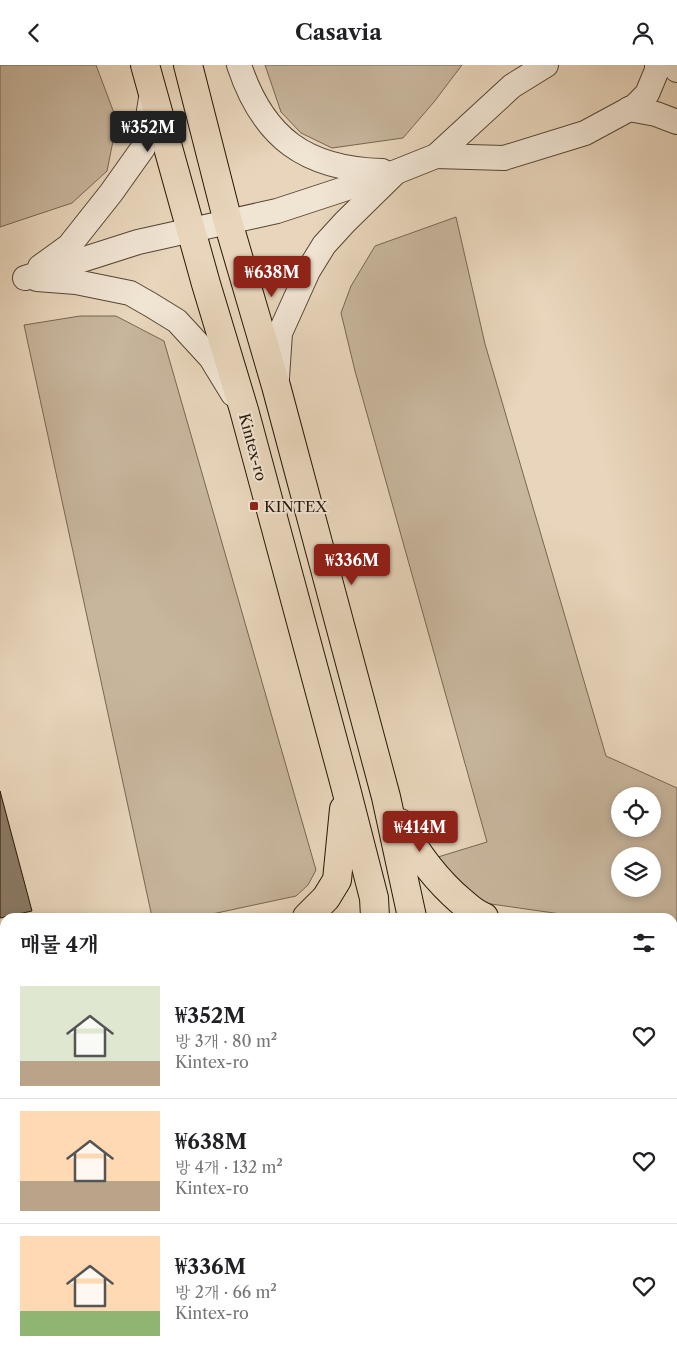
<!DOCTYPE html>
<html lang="ko">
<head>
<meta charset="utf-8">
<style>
	:root { --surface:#fff; --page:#f2f2f2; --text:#202124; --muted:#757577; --line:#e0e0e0; --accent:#8f2418 }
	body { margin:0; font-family:"Libre Caslon Text","Noto Serif KR",serif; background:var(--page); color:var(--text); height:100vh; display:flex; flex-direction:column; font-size:19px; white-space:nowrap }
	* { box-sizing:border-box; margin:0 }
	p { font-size:16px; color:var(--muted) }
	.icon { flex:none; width:28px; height:28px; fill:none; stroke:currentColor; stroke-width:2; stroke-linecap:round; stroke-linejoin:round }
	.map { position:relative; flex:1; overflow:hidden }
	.panel { position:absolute; left:0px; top:848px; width:678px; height:446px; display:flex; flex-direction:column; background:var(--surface); border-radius:15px 15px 0 0; box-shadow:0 2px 8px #0003 }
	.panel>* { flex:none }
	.controls { position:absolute; left:611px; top:722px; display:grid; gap:10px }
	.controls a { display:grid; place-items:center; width:50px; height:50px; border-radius:50%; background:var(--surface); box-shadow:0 2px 8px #0003; font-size:25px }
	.price { position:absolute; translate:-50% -42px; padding:0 11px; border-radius:5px; background:var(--accent); color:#fff; font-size:16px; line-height:32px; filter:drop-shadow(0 1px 2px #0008) }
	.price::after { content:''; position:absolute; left:50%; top:30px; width:15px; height:11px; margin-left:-8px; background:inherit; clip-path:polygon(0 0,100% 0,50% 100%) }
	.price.current { background:#222; color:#fff }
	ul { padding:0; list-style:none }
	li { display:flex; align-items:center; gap:15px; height:125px; padding:0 20px }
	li+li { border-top:1px solid var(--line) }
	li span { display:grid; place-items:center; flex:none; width:140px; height:100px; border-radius:0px; color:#555 }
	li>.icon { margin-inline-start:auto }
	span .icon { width:60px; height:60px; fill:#fffc; stroke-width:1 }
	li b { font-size:21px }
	h2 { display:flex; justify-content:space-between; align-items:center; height:60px; padding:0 20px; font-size:21px }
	header { display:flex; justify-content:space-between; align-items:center; height:65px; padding:0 20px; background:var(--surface); font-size:22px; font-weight:800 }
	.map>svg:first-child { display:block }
	.green { fill:#c7b59c; stroke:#776652; fill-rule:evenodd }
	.building { fill:#8b7a65; stroke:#271707 }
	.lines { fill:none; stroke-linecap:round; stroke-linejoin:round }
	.minor-casing { stroke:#574634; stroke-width:26 }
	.major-casing { stroke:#271707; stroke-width:30 }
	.minor { stroke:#f0e4d3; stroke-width:24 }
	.major { stroke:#e8d5bb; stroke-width:28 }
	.poi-dot { fill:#8f2418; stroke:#f0e4d3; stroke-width:2 }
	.labels { text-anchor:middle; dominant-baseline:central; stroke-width:4; stroke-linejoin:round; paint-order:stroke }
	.street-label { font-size:15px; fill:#271707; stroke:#f0e4d3 }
	.poi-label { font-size:15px; fill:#271707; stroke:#f0e4d3; text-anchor:start }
</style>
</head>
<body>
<header><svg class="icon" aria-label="back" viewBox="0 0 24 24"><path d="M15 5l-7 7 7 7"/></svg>Casavia<svg class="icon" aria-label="person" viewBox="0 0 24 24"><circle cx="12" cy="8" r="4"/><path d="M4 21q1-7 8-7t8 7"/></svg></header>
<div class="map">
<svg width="677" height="1293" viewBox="0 0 677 1293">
	<rect width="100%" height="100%" fill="#e8d5bb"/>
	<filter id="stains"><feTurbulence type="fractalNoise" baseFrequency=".004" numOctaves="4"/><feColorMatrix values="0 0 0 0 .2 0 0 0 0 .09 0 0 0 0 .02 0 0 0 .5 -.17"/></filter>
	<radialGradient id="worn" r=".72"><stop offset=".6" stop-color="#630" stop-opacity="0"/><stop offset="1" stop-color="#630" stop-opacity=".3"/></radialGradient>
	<!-- green -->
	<g class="green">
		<polygon points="0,0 96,0 117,56 107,106 72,138 0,162"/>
		<polygon points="265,0 462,0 434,37 403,73 332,83 301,68 281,47"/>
		<path d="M456,152L485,279L606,691L677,723V884L673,882L672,852H582L477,837L451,824L438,792L487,777L355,306L341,248L351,221L375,181ZM620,731H652V764H620ZM620,791H652V824H620Z"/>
		<polygon points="80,251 116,251 164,276 316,805 308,820 296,831 198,852 152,852 24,260"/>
	</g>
	<!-- building -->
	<g class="building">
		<polygon points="0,726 32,846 0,853"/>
		<polygon points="289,1289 369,1289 370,1293 290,1293"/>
	</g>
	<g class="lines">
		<!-- minor casing -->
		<g class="minor-casing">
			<g id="minor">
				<path d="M239,0C263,73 306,104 382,106"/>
				<polyline points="675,0 677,5"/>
				<polyline points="629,44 656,49 677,57"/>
				<polyline points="436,91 504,93 585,68 635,41 647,29 657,5 657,0"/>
				<polyline points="40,202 69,181 111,128 143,83 152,27"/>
				<polyline points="25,213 138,177 277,146 396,107 436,91 512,21 546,0"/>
				<polyline points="37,214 76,217 130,228 151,240 177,256 211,293 233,329"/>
				<polyline points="277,313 280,268 308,206 324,180 345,157 393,110"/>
				<polyline points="672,1055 677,1059"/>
				<polyline points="0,1196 5,1194"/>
				<polyline points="267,1289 268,1293"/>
			</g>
		</g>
		<!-- major casing -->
		<g class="major-casing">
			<g id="major">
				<polyline points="145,0 206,219 244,345 345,720 374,833 375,852"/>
				<polyline points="188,0 228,157 276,321 386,732 412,852"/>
				<path d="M400,758C416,788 436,815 462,837C469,843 475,849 484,852"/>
				<polyline points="307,852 326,833 337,815 344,744"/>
				<polyline points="672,929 677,931"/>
				<polyline points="0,955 5,954"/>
				<polyline points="672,977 677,978"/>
				<polyline points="0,1006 5,1005"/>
			</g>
		</g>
		<!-- minor -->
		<use href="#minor" class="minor"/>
		<!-- major -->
		<use href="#major" class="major"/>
	</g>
	<!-- markers -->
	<rect class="poi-dot" x="249" y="436" width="10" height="10" rx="2.5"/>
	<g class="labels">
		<!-- street labels -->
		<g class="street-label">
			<text transform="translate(253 382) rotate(75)">Kintex-ro</text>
		</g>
		<!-- poi labels -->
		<g class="poi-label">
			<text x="264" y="441">KINTEX</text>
		</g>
	</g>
	<rect width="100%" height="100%" filter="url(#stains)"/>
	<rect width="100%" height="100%" fill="url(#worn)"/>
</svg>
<div class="controls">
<a><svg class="icon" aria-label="locate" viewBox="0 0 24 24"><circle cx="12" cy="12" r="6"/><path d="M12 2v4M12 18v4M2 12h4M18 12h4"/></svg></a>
<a><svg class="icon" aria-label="layers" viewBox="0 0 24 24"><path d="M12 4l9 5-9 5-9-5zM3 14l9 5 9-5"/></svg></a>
</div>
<b class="price current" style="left:148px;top:88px">₩352M</b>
<b class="price" style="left:272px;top:233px">₩638M</b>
<b class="price" style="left:352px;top:521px">₩336M</b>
<b class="price" style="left:420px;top:788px">₩414M</b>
<section class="panel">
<h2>매물 4개<svg class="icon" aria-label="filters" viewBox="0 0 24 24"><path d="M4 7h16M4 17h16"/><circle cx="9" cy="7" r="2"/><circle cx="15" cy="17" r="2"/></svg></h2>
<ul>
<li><span style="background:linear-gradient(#dfe7d0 75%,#b9a48a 0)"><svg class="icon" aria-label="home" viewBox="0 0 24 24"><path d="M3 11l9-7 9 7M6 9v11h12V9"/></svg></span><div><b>₩352M</b><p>방 3개 · 80 m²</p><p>Kintex-ro</p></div><svg class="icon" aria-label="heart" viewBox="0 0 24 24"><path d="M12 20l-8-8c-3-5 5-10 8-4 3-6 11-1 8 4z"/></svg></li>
<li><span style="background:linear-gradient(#ffd9b3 70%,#b9a48a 0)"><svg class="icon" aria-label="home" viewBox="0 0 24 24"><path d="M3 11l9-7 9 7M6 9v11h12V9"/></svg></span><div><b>₩638M</b><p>방 4개 · 132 m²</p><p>Kintex-ro</p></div><svg class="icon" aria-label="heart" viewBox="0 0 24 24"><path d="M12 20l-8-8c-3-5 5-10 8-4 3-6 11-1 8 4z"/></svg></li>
<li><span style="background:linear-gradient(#ffd9b3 75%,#8fb573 0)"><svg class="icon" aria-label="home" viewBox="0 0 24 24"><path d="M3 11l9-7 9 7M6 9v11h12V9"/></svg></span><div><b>₩336M</b><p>방 2개 · 66 m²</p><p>Kintex-ro</p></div><svg class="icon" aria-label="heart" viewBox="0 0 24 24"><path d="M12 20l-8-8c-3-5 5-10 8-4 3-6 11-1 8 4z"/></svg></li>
</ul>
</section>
</div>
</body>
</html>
